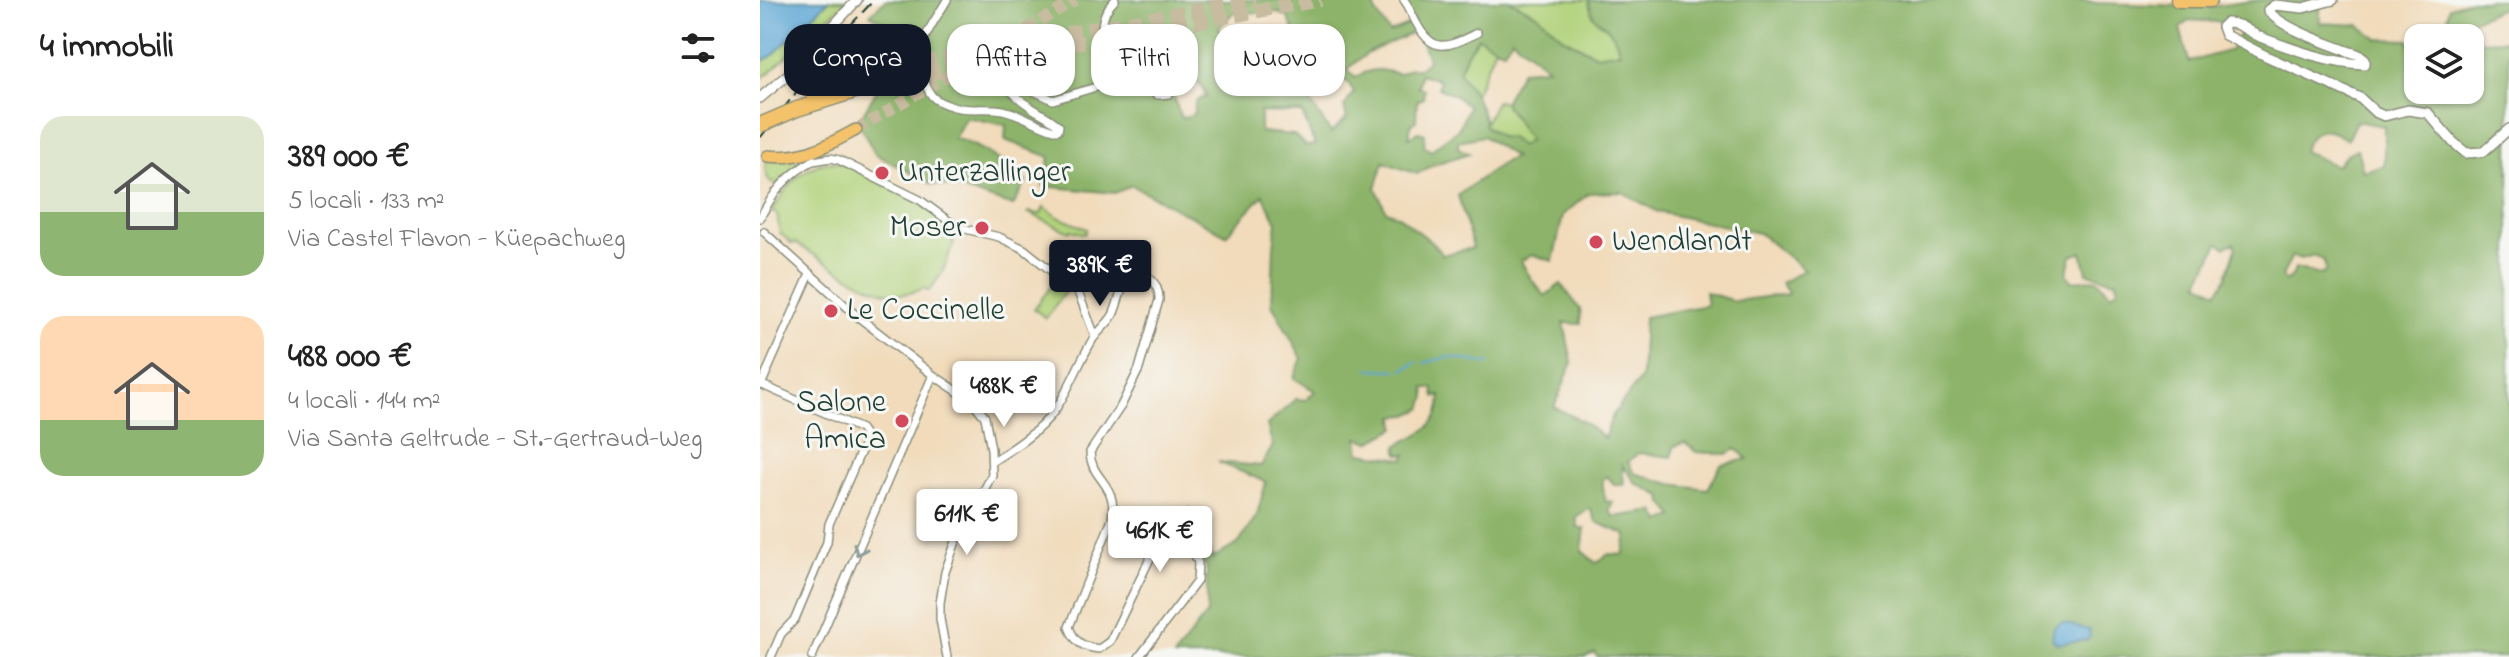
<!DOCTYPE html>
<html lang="it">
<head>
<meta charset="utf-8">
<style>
	:root { --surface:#fff; --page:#f2f2f2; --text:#222; --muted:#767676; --accent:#111827 }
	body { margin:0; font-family:"Indie Flower",sans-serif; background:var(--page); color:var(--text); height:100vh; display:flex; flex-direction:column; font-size:30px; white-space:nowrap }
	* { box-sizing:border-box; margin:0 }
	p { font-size:26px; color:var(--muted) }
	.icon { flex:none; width:44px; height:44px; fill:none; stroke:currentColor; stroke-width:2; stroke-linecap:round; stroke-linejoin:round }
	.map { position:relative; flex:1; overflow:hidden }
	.sheet { display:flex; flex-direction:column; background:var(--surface); width:760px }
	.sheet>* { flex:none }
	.guide { position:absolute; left:24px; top:24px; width:760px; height:72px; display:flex; gap:16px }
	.controls { position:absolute; left:1644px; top:24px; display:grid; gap:16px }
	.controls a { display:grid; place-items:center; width:80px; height:80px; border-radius:16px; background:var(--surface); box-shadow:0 2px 6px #0004; font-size:40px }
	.price { position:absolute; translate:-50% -68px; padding:0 18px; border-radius:8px; background:#fff; color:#222; font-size:26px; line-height:52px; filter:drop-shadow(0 2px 4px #0008) }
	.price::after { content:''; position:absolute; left:50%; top:48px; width:24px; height:18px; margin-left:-12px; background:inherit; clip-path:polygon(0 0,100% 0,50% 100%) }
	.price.on { background:var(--accent); color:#fff }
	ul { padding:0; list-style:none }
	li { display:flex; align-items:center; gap:24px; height:200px; padding:0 40px }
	li span { display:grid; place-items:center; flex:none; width:224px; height:160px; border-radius:24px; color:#555 }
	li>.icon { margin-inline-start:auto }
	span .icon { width:96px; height:96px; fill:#fffc; stroke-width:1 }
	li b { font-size:34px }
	h2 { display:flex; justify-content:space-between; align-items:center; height:96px; padding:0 40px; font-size:34px }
	.tag { padding:0 28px; border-radius:24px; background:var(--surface); box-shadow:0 2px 6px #0004; font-size:28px; line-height:72px }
	.tag.on { background:var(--accent); color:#fff }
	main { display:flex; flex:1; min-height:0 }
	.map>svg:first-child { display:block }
	.green { fill:#b0d179; stroke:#688756; stroke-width:2 }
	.forest { fill:#8cb369; stroke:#56784e; stroke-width:2; fill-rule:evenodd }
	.water { fill:#5fa7d5; stroke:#3f7284; stroke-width:2 }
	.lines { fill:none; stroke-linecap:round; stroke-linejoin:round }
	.stream { stroke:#5fa7d5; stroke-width:2 }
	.primary-tunnel { stroke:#c7bba0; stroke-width:11; stroke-dasharray:11 5.5; stroke-linecap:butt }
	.motorway-tunnel { stroke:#c7bba0; stroke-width:14; stroke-dasharray:14 7; stroke-linecap:butt }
	.minor-casing { stroke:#888c78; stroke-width:10 }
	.tertiary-casing { stroke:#888c78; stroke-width:12 }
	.primary-casing { stroke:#888c78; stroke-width:14 }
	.motorway-casing { stroke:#888c78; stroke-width:17 }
	.minor { stroke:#fff; stroke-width:7 }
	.tertiary { stroke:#fff; stroke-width:9 }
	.primary { stroke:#f4c26a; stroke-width:11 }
	.motorway { stroke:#f4c26a; stroke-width:14 }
	.rail { stroke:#1f3d34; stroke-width:2; stroke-dasharray:12 6; stroke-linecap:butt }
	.motorway-bridge-casing { stroke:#888c78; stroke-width:17; stroke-linecap:butt }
	.motorway-bridge { stroke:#f4c26a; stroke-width:14 }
	.oneway { stroke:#8f9e9a }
	.poi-dot { fill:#d1495b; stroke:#f6f6f2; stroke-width:3 }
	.labels { text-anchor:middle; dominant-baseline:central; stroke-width:6; stroke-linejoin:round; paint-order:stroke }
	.poi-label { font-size:32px; fill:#1f3d34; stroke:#f6f6f2; text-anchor:start }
</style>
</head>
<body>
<main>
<section class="sheet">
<h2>4 immobili<svg class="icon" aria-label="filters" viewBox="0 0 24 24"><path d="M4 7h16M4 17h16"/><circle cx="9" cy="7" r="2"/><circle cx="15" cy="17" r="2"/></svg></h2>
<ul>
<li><span style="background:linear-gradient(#dfe7d0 60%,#8fb573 0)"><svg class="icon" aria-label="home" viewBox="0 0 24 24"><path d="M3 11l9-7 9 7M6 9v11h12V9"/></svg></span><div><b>389 000 €</b><p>5 locali · 133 m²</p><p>Via Castel Flavon - Küepachweg</p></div></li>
<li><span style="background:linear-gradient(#ffd9b3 65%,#8fb573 0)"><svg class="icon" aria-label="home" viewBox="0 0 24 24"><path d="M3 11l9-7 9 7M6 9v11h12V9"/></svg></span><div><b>488 000 €</b><p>4 locali · 144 m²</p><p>Via Santa Geltrude - St.-Gertraud-Weg</p></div></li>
</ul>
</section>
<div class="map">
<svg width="1749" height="657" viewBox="0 0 1749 657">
	<rect width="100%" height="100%" fill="#f6f6f2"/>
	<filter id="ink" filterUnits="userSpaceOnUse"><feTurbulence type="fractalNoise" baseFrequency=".0125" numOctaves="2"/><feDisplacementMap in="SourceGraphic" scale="16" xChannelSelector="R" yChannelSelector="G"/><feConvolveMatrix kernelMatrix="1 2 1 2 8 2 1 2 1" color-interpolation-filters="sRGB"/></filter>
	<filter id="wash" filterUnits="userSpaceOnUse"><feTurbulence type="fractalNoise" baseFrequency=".006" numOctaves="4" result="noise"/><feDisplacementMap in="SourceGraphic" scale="32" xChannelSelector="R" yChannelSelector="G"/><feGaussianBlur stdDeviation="1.8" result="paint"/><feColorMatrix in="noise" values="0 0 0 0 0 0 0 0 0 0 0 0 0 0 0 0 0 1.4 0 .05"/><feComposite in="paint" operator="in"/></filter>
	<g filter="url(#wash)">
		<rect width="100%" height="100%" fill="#f1dbbb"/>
		<!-- green -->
		<g class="green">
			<polygon points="69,0 87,0 9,73 0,79 0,62 12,56"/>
			<path d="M749,0H829C831,23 841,19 852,33C856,38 858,46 860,52L836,55L802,37L777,14Z"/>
			<polygon points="718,37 735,47 715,95 699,72 707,53"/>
			<polygon points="736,101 744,102 770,141 760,146 750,139 740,137 724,125"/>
			<path d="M6,159L45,161L17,184L11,183C5,176 4,168 6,159Z"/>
			<path d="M74,162L82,163L159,202L198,233L197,237L194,236L192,241L194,242L182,273L169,291L165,288C155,292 145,295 134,294C103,289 61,259 34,242L32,244L20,233L17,214L12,212C26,187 43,163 74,162Z"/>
			<polygon points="284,207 296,216 327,229 325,234 311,230 309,232 267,212 281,214"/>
			<polygon points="295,281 307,289 286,318 274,309"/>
		</g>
		<!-- forest -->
		<path class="forest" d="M125,0H616L615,11L630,33L654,22L641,0H749L777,14L802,37L836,55L860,51C858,46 855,37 851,32C840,19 831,23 829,0H1323L1336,3L1448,7L1500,0H1560V23L1599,25L1618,39L1649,40L1653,57L1658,56V90H1710V38H1689L1686,26L1689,7L1713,0H1749V13L1742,8L1710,21L1708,32L1714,41L1749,40V657H837L835,653L825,657H414L447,613V570L429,523L430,509L453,558L479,543L497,515L506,482L458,462L501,466L513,446L507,425L536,399L546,400L555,391L534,378L542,358L512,304L514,246L517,222L503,195L466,235L372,185L355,193L283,186L290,157L245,140L246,125L206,117L194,138C223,147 244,162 266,182L253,206L198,188L172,184L115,154L98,122L117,90L126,66L128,25L110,14ZM517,12L528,17L546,56L545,78L492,88L488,78L472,62L459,27L473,13ZM1429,20L1485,24L1471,50L1429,62L1420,28ZM654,32L662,42L668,60L660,68H650L639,74C621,69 611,67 595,78L587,70C610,47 627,46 654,32ZM718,37L735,47L744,50L752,38L788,68L762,70L744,102L769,141L760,146L750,138L740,137L724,125L725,121L715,95L699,72L707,53ZM660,74L679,80L678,88L694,95L708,106C697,141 693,129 671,151L664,146L665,134L659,132L649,137L651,124L656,121L657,101L663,98L664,90L658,87ZM422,78L441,84L446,97L436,101L433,115L421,118L409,81ZM575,79L587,81L594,92L584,107L587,118L571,133L547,97ZM500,112L542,113L555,145L546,146L534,135L500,132ZM1596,121L1624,126V166L1603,171L1597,149L1587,154L1576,166L1543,151C1552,126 1567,126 1587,140ZM723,136L754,157L744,162L698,195L713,248L682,255C672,242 671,241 659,232C645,223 644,216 626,211L616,188L624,162L657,174L675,164L709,153L698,148V141ZM862,192L898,212L999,233L1044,270L1021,283L1029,294L974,301L945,292L947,305L884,317L881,378L853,415L844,438L824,422L794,407L812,363L804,323L821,324L820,309L801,284L785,296L771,279L761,261L772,255L793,261L803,215L829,193ZM1458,243L1465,247L1474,243L1476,248L1466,279L1457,292L1439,282ZM1322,252L1327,273C1339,275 1347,280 1357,281L1358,289L1351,294L1337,279L1312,281L1307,274L1312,256ZM1554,255L1564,261L1566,271L1560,275L1535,268L1533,275L1526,281L1522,276L1532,256L1541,259ZM665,388H673L675,397L681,396C680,429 661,432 637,446L639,454H646L644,459L600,453L598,438L610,442L636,428L635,416L648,415L662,409L666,397ZM926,443L936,452L968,454L976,449L988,459L961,465L948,489L911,484L874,473L868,462L878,453L912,457L914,446ZM862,465L877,484L902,496L903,503L914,516L901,522L895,511L854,517L849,510L853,502L845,501L842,480L847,476L855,485H864ZM830,508L836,522L867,535L863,555L849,554L836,563L822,551L825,529L818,527L816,517Z"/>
		<!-- water -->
		<g class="water">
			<polygon points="0,0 69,0 12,56 0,62"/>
			<polygon points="1303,623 1329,630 1330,636 1327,640 1297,644 1292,639 1294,628"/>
		</g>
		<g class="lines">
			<!-- stream -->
			<g class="stream">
				<polyline points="664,363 689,357 729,364"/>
				<polyline points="608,369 636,370"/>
				<polyline points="642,370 657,362"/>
			</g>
		</g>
	</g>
	<g filter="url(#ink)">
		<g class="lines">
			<!-- primary-tunnel -->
			<polyline class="primary-tunnel" points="96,130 316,0"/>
			<!-- motorway-tunnel -->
			<g class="motorway-tunnel">
				<polyline points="101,77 268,40 496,0"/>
				<polyline points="105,88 271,51 561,0"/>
			</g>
			<!-- minor casing -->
			<g class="minor-casing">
				<g id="minor">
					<path d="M187,0C179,14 168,28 163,43C158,56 163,85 172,96C177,102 187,105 194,107C210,111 227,107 243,110C264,115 275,124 294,130H298L299,126C291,118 281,114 272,108C256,97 241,83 231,67L234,64L238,65L246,78L293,100L366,78L381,84L398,95L409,94L408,86C394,72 349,55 344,46C342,42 342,33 342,27C343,15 347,8 355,0"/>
					<path d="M644,0C650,7 652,16 657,24C674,56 689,46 717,33"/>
					<polyline points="53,161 71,158 79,160 160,200 197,227 239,237 264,249 318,292 335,336"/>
					<path d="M0,218C14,191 27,175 54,160"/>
					<polyline points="4,232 97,316 173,375 212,401 225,417 231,449 232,475 195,544 185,572 180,603 180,619 187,657"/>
					<polyline points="0,384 101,429 105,435 105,442 69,524 67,542 35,619 21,634 11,657"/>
					<polyline points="1,385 50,274"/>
					<path d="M233,461C254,448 280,431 295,410C310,388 319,362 333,339C339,330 348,324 353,315C358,305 360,289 367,281C383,265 400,283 399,300L379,369L361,406L330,452C331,481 358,482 352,519L309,627C315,643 323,647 339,649L350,641L399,540L406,533H422L432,547L438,563L437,581L379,657"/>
					<polyline points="52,657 173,375"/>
				</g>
			</g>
			<!-- tertiary casing -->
			<g class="tertiary-casing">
				<g id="tertiary">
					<path d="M1573,0L1543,8L1515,5L1508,10C1518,26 1563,42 1582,49C1590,53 1598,52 1605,59V64C1570,63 1532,49 1500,37C1489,32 1479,22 1466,23L1462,27L1465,35L1506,56L1600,98L1615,112L1624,116L1648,110L1668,113L1693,142L1706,153L1723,152L1749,129"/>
					<polyline points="0,98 30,73 97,0"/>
				</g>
			</g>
			<!-- primary casing -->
			<g class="primary-casing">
				<path id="primary" d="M8,156C43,160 66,146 96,130"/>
			</g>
			<!-- motorway casing -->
			<g class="motorway-casing">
				<polyline id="motorway" points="1418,0 1450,0"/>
			</g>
			<!-- minor -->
			<use href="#minor" class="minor"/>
			<!-- tertiary -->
			<use href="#tertiary" class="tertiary"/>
			<!-- primary -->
			<use href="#primary" class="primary"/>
			<!-- motorway -->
			<use href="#motorway" class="motorway"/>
			<!-- rail -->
			<polyline class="rail" points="0,138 84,32 114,0"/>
			<!-- motorway-bridge casing -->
			<g class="motorway-bridge-casing">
				<g id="motorway-bridge">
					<polyline points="53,94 101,77"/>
					<polyline points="0,125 37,109 105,88"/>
				</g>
			</g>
			<!-- motorway-bridge -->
			<use href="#motorway-bridge" class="motorway-bridge"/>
		</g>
		<!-- one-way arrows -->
		<defs><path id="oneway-chevron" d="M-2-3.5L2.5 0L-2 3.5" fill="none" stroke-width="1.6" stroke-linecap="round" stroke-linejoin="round" transform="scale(2)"/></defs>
		<use class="oneway" href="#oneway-chevron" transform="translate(99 550) rotate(113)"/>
	</g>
	<!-- markers -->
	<g class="poi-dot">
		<circle cx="122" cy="173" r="8"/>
		<circle cx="222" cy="228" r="8"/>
		<circle cx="836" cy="242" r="8"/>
		<circle cx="71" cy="311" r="8"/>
		<circle cx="142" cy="421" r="8"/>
	</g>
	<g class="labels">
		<!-- poi labels -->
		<g class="poi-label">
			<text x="138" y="173">Unterzallinger</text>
			<text x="206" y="228" text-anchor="end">Moser</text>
			<text x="852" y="242">Wendlandt</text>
			<text x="87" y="311">Le Coccinelle</text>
			<text x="126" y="403" text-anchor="end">Salone<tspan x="126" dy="37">Amica</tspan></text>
		</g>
	</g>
</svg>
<div class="controls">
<a><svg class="icon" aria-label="layers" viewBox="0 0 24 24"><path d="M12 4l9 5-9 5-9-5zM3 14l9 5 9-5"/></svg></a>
</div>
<b class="price on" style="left:340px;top:308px">389K €</b>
<b class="price" style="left:244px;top:429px">488K €</b>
<b class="price" style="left:207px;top:557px">611K €</b>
<b class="price" style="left:400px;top:574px">461K €</b>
<div class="guide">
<a class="tag on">Compra</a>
<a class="tag">Affitta</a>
<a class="tag">Filtri</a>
<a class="tag">Nuovo</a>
</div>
</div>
</main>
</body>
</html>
